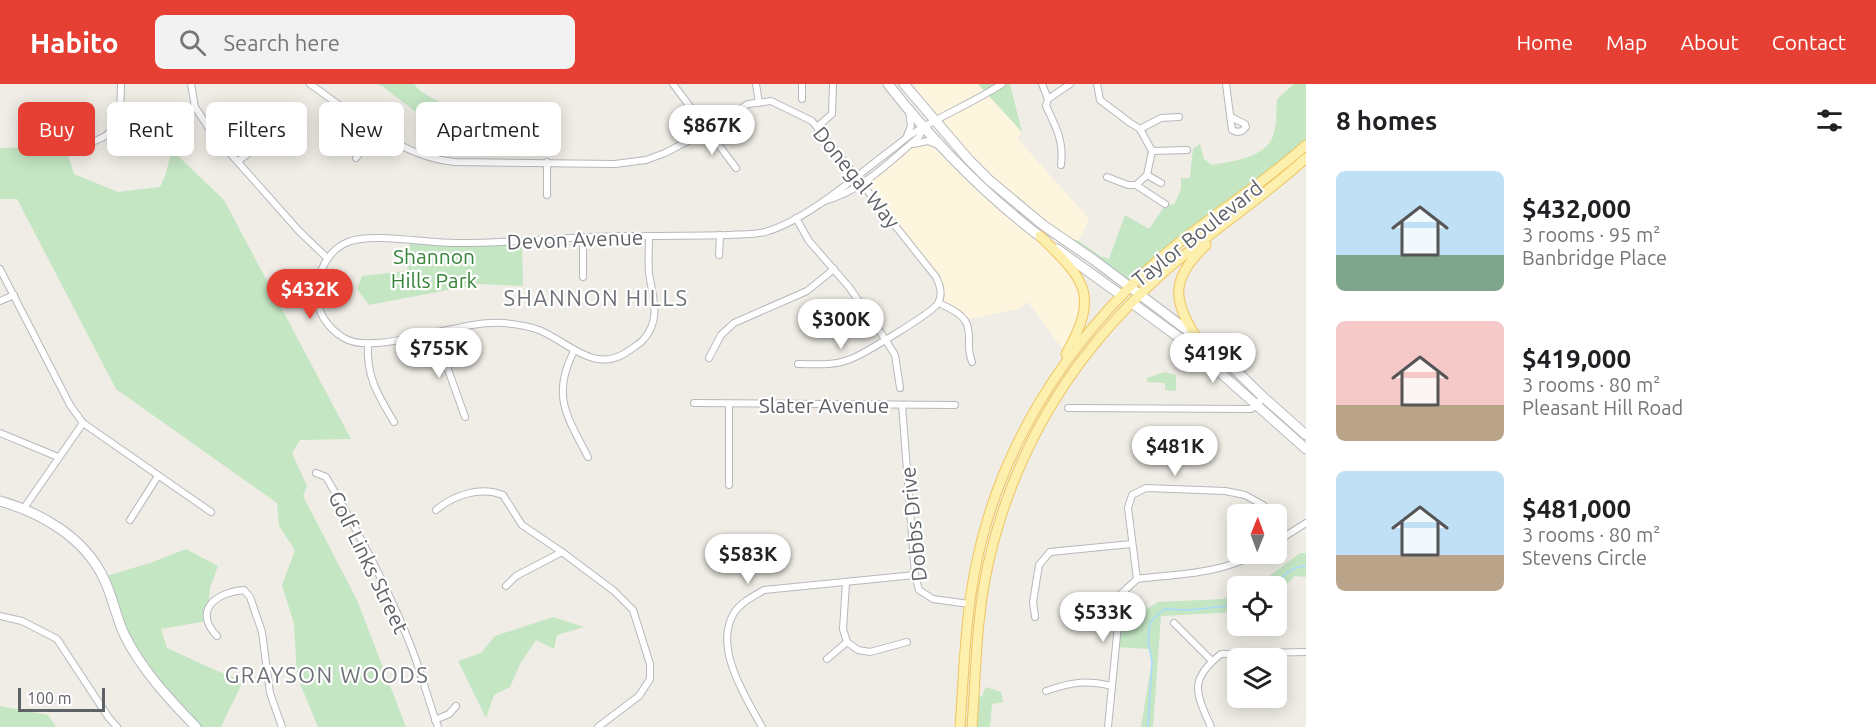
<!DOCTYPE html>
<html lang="en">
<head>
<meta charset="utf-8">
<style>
	:root { --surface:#fff; --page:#f2f2f2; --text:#202124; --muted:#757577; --accent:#e64035 }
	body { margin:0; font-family:Ubuntu,sans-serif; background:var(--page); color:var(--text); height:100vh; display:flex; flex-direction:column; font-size:22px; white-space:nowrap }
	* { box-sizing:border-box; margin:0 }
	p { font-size:20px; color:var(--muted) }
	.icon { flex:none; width:33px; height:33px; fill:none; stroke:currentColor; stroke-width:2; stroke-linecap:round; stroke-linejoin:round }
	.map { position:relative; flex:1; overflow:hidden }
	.details { display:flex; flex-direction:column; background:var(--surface); width:570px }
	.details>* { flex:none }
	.guide { position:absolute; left:18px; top:18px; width:570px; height:54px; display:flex; gap:12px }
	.needle { width:39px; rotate:1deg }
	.controls { position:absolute; left:1227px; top:420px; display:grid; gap:12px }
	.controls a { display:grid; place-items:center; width:60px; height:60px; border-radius:9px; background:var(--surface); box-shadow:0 3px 15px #0003; font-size:30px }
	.scale { position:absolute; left:18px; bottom:15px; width:87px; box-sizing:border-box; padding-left:6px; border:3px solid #5e6166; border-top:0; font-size:16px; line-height:21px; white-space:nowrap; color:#5e6166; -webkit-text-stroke:4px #fff; paint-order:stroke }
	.price { position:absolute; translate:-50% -51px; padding:0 14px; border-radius:21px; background:#fff; color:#222; font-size:20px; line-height:39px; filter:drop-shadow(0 2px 3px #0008) }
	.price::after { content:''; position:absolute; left:50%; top:36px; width:18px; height:14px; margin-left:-9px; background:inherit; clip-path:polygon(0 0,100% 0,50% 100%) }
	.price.on { background:var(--accent); color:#fff }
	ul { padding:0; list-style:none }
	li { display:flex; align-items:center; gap:18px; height:150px; padding:0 30px }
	li span { display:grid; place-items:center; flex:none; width:168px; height:120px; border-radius:9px; color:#555 }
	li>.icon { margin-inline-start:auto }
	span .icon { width:72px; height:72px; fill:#fffc; stroke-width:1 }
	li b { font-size:26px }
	h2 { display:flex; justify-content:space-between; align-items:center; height:72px; padding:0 30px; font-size:26px }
	.tag { padding:0 21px; border-radius:9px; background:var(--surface); box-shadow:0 3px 15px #0003; font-size:21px; line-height:54px }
	.tag.on { background:var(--accent); color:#fff }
	header { display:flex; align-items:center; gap:36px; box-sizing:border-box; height:84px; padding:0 30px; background:var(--accent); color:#fff }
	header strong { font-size:28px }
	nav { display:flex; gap:33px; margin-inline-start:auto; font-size:21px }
	.search { width:420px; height:54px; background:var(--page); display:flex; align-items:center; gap:15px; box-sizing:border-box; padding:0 21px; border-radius:9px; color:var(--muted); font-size:22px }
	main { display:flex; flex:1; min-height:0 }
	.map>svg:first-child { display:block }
	.commercial { fill:#fdf5dd }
	.green { fill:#c4e6c3 }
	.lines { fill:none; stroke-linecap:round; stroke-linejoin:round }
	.stream { stroke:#a8dafd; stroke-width:1.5 }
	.minor-casing { stroke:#b6b8bc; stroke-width:8 }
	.secondary-casing { stroke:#b7babf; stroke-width:11 }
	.primary-casing { stroke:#efc560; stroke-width:11 }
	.minor { stroke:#fff; stroke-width:6 }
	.secondary { stroke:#fff; stroke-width:9 }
	.primary { stroke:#fdefad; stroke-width:9 }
	.labels { text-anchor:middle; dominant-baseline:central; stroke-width:4.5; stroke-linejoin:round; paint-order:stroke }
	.street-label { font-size:21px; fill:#5e6166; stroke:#fff }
	.park-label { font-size:21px; fill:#378439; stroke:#fff }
	.neighbourhood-label { font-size:22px; letter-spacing:1.5px; fill:#6f7378; stroke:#fff }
</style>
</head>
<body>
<header>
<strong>Habito</strong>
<div class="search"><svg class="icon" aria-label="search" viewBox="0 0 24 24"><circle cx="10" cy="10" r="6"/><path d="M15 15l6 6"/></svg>Search here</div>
<nav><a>Home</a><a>Map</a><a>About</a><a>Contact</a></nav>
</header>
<main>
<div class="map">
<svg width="1306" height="643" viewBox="0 0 1306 643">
	<rect width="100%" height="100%" fill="#f0ede6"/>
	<!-- commercial -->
	<g class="commercial">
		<polygon points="904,0 978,0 1022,48 1017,54 1089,135 1079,157 1060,153 989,96"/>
		<polygon points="921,57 939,61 1072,184 1086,219 1066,270 1028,218 1018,225 964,236 939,219 941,203 862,99 907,63"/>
	</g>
	<!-- green -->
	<g class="green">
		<path d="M376,0H414C441,33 511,29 551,30L549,43L469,44L429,38L382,2Z"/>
		<polygon points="978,0 1010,0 1022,48"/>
		<path d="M1294,0H1306V61L1129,203L1060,153L1079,157L1100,172L1109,175L1125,131L1149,145L1166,120L1174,121L1181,105V94H1190L1193,65L1200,60L1204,75L1212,81C1230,78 1266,74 1273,52C1277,42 1276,26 1277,15Z"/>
		<polygon points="65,62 74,90 118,108 160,103 165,92 172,66 224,116 351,355 300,356 292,369 307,402 303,412 357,516 406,643 318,643 297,592 294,540 282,501 295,466 279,442 277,419 116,305 17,115 0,115 0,64"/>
		<polygon points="522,156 523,202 479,200 369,221 357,205 362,192 407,187 410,157"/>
		<polygon points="1165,288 1176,291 1176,307 1165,306 1165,299 1147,298 1147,294"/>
		<polygon points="186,465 218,482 210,504 207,537 161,545 167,564 215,586 243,597 221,643 196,643 125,552 103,493 150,479"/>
		<polygon points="1300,469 1306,469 1306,493 1295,492 1277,511 1276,502 1256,502"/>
		<polygon points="1121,510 1141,529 1158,518 1223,515 1237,510 1237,528 1161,532 1153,643 1141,643 1152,577 1149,565 1115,563"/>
		<polygon points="553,533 584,543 557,551 554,565 536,556 520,580 510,603 494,611 486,634 458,577 481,569 495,552"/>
		<polygon points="986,603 1001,608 1003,618 992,620 990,643 972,643 974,614 982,612"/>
		<polygon points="0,622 48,631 56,643 0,643"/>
	</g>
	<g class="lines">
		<!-- stream -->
		<g class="stream">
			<path d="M1272,502C1282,493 1292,482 1306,482"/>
			<polyline points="1148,643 1152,577 1148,557 1150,538 1164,525 1189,526 1238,521"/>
		</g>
		<!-- minor casing -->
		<g class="minor-casing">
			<g id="minor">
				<polyline points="191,0 195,23 212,49 299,147 327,174"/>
				<path d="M310,0C355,31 399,73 455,78L615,80L646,76L665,69L692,55L748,20L771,17L812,37L936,193C940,201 943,211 938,219C934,228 859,273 848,276C832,282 815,280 798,280"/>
				<polyline points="673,0 736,84"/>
				<polyline points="756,0 759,19"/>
				<polyline points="802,0 802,15"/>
				<polyline points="1042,0 1048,15 1070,0"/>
				<polyline points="1097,0 1100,16 1129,38 1140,45 1152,67 1147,91 1136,101 1128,101 1107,93"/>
				<polyline points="1226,0 1232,46 1237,48 1242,47 1246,43 1245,40 1231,33"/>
				<path d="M1048,15L1046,22C1056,43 1064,57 1061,81"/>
				<polyline points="817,43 832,30 833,0"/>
				<polyline points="1140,45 1161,34 1179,33"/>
				<polyline points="907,52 911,42 909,27"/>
				<path d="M64,60C74,59 88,60 97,56C121,48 121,22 121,0"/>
				<polyline points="913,60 928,57 938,61"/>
				<polyline points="1152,67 1187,66"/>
				<polyline points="356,74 376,46"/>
				<polyline points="238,77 259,62 282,63"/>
				<polyline points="547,78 547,111"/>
				<polyline points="1147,91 1161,99"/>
				<polyline points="1136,101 1165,120"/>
				<path d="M824,117C861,108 890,77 919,53L923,45"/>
				<polyline points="796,134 809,157 849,203 885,255 895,271 900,304"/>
				<path d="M649,152C649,164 648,177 649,189C652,212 662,234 644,255C641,259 634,263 630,266C595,292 569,258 539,246C528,242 515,240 503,239C461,235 375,273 344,254C327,244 316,227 317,208C318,187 328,166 348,158C372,148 431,160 459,159C513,159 567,153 621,152C657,152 692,152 727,151C740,150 753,151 765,148C808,136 858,90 895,63C901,58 908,52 915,48C943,31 974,18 1002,0"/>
				<polyline points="583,153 583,193"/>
				<polyline points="719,171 720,151"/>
				<polyline points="0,185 70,321 83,339 211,428"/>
				<polyline points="0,217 14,211"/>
				<path d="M939,219C949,224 966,231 968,244C971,257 966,262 972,278"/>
				<polyline points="435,249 465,333"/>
				<path d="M368,260C366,293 378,311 394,338"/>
				<path d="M574,267C551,312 567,332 588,373"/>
				<polyline points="709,274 721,251 734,239 807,207 834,185"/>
				<polyline points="694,319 955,321"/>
				<polyline points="902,321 915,491 919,506 933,515 969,520"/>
				<polyline points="1068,324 1251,325 1258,321 1262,312"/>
				<polyline points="0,349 58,373"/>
				<path d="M316,389L326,393C358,447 387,502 410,560C421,587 428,616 438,643"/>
				<polyline points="729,401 729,320"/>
				<polyline points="24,424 83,339"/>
				<path d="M436,426C454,411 480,402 503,411L522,441L562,468L614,507L633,526L650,580V595L639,612L598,643"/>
				<polyline points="130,436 158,392"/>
				<polyline points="1276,437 1285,453"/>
				<polyline points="1276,458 1306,439"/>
				<path d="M1256,470C1220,490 1177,490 1137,495L1128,424L1132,411L1146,404L1225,407L1245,411L1263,421L1271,430"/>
				<polyline points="846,499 843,545 847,558 858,566 870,568 907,558"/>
				<polyline points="506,502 516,492 562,468"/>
				<polyline points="0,532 22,537 57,555 109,634 117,643"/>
				<polyline points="1035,533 1033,518 1039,481 1050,468 1131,460"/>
				<polyline points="1174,539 1212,577"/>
				<path d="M217,552C192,526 217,508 244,506L250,513L262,548L270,609L282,643"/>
				<polyline points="827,575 847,558"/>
				<path d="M1046,607C1072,598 1084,596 1112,602"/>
				<polyline points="435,636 449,630 456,622"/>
				<path d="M762,643C745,612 713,563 734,529C741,518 754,512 764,506L915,491"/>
				<polyline points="1108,643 1121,510 1137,495"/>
				<path d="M1211,643C1196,609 1188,596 1221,570L1306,568"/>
			</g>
		</g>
		<!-- secondary casing -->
		<g class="secondary-casing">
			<g id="secondary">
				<path d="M888,0C934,59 986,112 1046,157"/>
				<polyline points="904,0 969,76 989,96 1043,141 1094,176 1220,271 1262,312 1306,351"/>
				<polyline points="1057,165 1121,211"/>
				<polyline points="1132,219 1188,260 1306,365"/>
				<path d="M0,417C42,429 85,454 104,495C113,513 116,534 125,552C142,586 169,615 196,643"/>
			</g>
		</g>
		<!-- primary casing -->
		<g class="primary-casing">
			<g id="primary">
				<path d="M1040,152C1085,196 1100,210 1066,270"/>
				<path d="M1198,256C1172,216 1170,195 1206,161"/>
				<path d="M960,643C964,589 965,534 976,481C1000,362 1067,258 1156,178C1203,136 1259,104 1306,61"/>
				<path d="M972,643C976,589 976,534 988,481C1014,363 1074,267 1165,187C1210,148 1261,115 1306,74"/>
			</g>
		</g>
		<!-- minor -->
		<use href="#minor" class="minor"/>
		<!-- secondary -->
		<use href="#secondary" class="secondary"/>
		<!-- primary -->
		<use href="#primary" class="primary"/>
	</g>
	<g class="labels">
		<!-- street labels -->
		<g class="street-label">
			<text transform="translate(857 93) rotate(51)">Donegal Way</text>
			<text transform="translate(1197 149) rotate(-38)">Taylor Boulevard</text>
			<text transform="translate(575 155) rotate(-2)">Devon Avenue</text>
			<text x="824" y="321">Slater Avenue</text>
			<text transform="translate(913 440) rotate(-96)">Dobbs Drive</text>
			<text transform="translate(369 478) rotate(64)">Golf Links Street</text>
		</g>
		<!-- park labels -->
		<g class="park-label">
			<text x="434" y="172">Shannon<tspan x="434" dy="24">Hills Park</tspan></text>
		</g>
		<!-- neighbourhood labels -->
		<g class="neighbourhood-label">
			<text x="596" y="213">SHANNON HILLS</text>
			<text x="327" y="590">GRAYSON WOODS</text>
		</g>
	</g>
</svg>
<div class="controls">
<a><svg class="needle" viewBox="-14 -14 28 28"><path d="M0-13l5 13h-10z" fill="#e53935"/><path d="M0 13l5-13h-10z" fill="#757577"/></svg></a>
<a><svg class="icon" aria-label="locate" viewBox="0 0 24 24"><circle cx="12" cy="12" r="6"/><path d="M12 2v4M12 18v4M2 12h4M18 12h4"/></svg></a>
<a><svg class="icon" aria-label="layers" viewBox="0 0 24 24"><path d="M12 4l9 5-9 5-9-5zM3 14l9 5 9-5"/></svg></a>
</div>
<div class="scale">100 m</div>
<b class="price" style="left:712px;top:72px">$867K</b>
<b class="price on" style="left:310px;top:236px">$432K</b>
<b class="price" style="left:841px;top:266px">$300K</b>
<b class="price" style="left:439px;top:295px">$755K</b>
<b class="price" style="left:1213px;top:300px">$419K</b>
<b class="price" style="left:1175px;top:393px">$481K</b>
<b class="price" style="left:748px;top:501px">$583K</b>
<b class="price" style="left:1103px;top:559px">$533K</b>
<div class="guide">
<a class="tag on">Buy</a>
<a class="tag">Rent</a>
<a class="tag">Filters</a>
<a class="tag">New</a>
<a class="tag">Apartment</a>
</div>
</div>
<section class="details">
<h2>8 homes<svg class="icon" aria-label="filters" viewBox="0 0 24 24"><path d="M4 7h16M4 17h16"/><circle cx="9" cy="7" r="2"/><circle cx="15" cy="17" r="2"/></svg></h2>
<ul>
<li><span style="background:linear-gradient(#bfe0f5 70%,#7fa58c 0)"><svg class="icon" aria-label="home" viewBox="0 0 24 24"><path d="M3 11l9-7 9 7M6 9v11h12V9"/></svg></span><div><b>$432,000</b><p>3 rooms · 95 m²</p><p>Banbridge Place</p></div></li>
<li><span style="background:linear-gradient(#f6c9c9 70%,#b9a48a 0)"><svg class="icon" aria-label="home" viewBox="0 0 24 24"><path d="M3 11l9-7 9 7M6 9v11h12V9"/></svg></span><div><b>$419,000</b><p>3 rooms · 80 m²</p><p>Pleasant Hill Road</p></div></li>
<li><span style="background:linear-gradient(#bfe0f5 70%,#b9a48a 0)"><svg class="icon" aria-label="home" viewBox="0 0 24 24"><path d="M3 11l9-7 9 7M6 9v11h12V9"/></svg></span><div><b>$481,000</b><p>3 rooms · 80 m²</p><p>Stevens Circle</p></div></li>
</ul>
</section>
</main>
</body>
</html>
